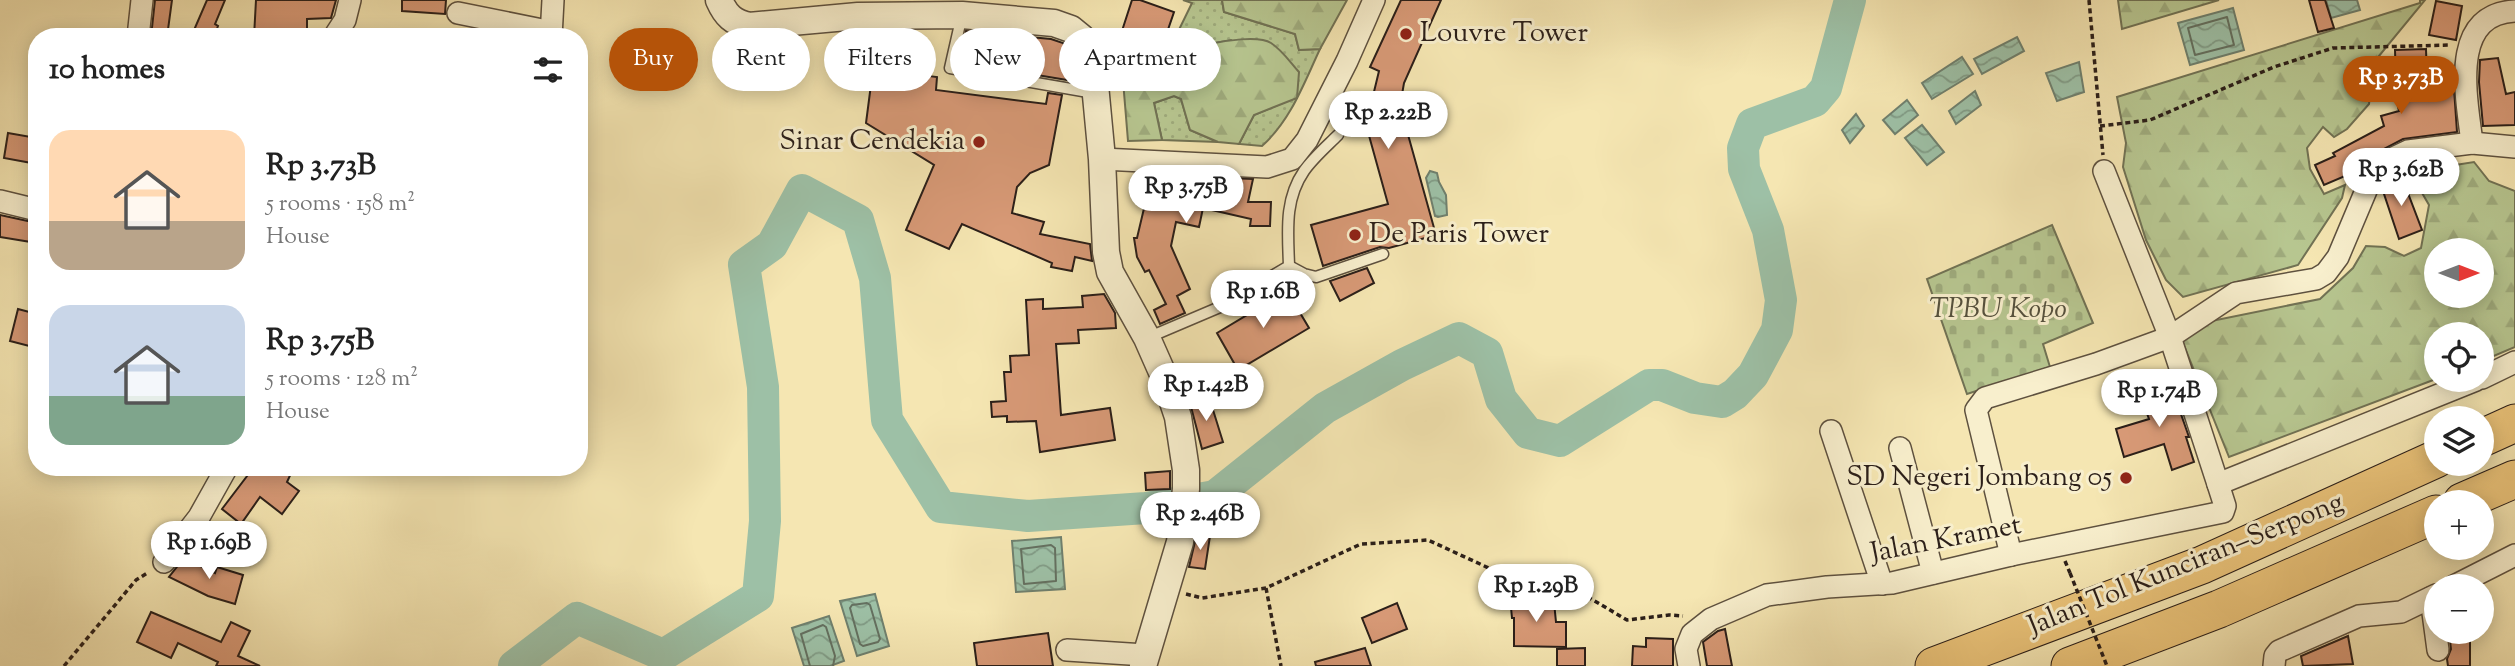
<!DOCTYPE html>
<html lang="en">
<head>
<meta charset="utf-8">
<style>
	:root { --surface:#fff; --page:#f6f6f6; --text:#222; --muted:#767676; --accent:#b45309 }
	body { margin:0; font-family:"Sorts Mill Goudy",serif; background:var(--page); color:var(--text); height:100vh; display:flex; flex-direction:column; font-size:26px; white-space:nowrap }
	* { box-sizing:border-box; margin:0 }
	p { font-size:23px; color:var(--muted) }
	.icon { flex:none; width:38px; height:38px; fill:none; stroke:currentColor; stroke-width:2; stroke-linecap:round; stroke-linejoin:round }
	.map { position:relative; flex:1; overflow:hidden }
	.details { position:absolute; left:28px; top:28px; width:560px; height:448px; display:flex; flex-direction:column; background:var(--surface); border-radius:28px; box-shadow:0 4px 18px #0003 }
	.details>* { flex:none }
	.guide { position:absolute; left:609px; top:28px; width:665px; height:63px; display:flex; gap:14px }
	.needle { width:46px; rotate:90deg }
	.controls { position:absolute; left:2424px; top:238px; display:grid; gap:14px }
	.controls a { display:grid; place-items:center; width:70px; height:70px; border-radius:50%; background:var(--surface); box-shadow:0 4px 18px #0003; font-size:35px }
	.price { position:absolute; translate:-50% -60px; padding:0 16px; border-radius:24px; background:#fff; color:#222; font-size:23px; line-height:46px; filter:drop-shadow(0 2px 4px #0008) }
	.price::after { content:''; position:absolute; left:50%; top:42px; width:21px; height:16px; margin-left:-10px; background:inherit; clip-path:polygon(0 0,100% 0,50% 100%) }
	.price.selected { background:var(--accent); color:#fff }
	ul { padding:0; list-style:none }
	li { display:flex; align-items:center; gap:21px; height:175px; padding:0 21px }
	li span { display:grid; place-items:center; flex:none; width:196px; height:140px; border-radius:21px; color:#555 }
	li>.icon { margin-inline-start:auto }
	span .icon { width:84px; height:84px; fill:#fffc; stroke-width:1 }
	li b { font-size:30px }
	h2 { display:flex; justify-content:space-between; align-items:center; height:84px; padding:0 21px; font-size:30px }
	.chip { padding:0 24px; border-radius:32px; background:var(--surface); box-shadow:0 4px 18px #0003; font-size:24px; line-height:63px }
	.chip.selected { background:var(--accent); color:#fff }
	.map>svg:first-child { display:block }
	.grass { fill:url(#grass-dots); stroke:#717254; stroke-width:2 }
	.forest { fill:url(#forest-firs); stroke:#717254; stroke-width:2; fill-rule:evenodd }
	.cemetery { fill:url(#cemetery-stones); stroke:#717254; stroke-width:2 }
	.water { fill:url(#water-waves); stroke:#6f806e; stroke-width:2 }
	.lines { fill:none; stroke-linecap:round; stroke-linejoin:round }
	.shore { stroke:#647060; stroke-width:2 }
	.river { stroke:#9dc0a6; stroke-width:32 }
	.building { fill:#d79976; stroke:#2b1f19; stroke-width:2 }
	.service-casing { stroke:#5e513f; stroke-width:13 }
	.minor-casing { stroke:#5e513f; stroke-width:24 }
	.tertiary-casing { stroke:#5e513f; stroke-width:29 }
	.motorway-casing { stroke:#2b1f19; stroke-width:39 }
	.path { stroke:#2b1f19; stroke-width:3.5; stroke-dasharray:5 3.5; stroke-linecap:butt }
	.service { stroke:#f8efcd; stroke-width:10 }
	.minor { stroke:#f8efcd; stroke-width:21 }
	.tertiary { stroke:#f8efcd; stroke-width:26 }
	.motorway { stroke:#eac379; stroke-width:37 }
	.path-bridge { stroke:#2b1f19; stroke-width:3.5; stroke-dasharray:5 3.5; stroke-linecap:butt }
	.poi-dot { fill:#8f2418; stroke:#f8efcd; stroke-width:2.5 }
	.labels { text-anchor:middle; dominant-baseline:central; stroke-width:6; stroke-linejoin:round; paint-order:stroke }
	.poi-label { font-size:28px; fill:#2b1f19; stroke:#f8efcd; text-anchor:start }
	.park-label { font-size:28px; font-style:italic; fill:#55513d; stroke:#f8efcd }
	.street-label { font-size:28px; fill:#2b1f19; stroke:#f8efcd }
</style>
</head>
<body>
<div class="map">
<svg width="2515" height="666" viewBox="0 0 2515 666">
	<defs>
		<pattern id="grass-dots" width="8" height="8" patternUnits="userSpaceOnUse" patternTransform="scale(1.75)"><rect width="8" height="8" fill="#b7c690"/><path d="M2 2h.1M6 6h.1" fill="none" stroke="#9eaa7c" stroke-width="1.8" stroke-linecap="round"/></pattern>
		<pattern id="forest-firs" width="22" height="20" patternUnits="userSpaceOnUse" patternTransform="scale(1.75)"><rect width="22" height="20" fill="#b7c690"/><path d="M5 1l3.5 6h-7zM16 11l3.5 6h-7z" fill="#9eaa7c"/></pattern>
		<pattern id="cemetery-stones" width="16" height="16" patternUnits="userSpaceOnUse" patternTransform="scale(1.75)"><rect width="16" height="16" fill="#b7c690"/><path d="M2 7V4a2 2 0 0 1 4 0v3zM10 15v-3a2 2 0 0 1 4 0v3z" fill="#9eaa7c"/></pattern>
		<pattern id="water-waves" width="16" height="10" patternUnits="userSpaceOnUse" patternTransform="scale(1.75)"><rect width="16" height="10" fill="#9dc0a6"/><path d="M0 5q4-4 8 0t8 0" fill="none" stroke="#809b86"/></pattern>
	</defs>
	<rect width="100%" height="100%" fill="#f5e6b2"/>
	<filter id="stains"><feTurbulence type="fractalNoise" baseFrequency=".00286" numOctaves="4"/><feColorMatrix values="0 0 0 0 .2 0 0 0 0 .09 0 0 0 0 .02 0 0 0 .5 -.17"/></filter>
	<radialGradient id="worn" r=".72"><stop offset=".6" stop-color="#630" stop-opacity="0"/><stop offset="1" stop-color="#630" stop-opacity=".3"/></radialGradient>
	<!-- grass -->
	<g class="grass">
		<path d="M1183,0H1222L1224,12L1295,34L1299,50L1320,49C1304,83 1291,120 1262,146L1239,144L1254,115L1297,97L1231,40L1209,44H1172L1192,3Z"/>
		<polygon points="1174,96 1181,99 1190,130 1218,142 1162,140 1154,103"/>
	</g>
	<!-- forest -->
	<g class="forest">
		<polygon points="1222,0 1347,0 1320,49 1299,50 1295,34 1224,12"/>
		<polygon points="2118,0 2219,0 2122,29"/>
		<polygon points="2420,0 2425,0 2374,62 2369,104 2347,129 2334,137 2323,127 2307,148 2310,169 2324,194 2345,185 2342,198 2298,265 2183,297 2166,280 2146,240 2123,167 2126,143 2117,97 2420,3"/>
		<path d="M1193,34L1209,44C1223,41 1259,35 1271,43C1282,50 1290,62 1299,72L1297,98L1254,115L1239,144L1218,142L1190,130L1181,99L1174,96L1154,103L1162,140L1128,141L1120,44L1128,61L1147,77L1163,69L1172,44Z"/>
		<path d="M2474,162L2489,181L2515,191V347L2482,361V334H2436V379L2229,457L2177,328L2320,299L2353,268L2366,246L2385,247L2404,256L2421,248L2429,205L2414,179L2430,169ZM2436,250H2482V296H2436Z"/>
	</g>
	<!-- cemetery -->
	<polygon class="cemetery" points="2052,225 2093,323 2043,344 2050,367 1967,394 1927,279"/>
	<!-- water -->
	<g class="water">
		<polygon points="2326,0 2357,0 2360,10 2331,18"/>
		<polygon points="2233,8 2244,50 2190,65 2178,23"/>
		<polygon points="2017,37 2024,51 1982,74 1974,59"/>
		<polygon points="1962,57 1973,74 1932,99 1922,83"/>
		<polygon points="2079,62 2084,92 2057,101 2046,73"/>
		<polygon points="1975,91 1981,105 1956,124 1949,111"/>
		<polygon points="1907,100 1918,115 1895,134 1883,120"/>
		<polygon points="1856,114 1864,126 1850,143 1842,130"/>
		<polygon points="1922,125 1944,152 1927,165 1905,138"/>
		<polygon points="1430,171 1437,173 1439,182 1446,195 1447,215 1438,217 1435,216 1426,178"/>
		<polygon points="1061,537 1065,589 1016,592 1012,541"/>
		<polygon points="875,594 889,646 857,656 840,601"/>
		<polygon points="829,616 844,661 830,666 804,666 792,628"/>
	</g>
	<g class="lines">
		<!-- shore -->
		<g class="shore">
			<polygon points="2227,17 2234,45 2195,55 2188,28"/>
			<polygon points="1051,545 1055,548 1056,581 1024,584 1021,549"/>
			<polygon points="867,603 870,605 880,639 878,642 863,646 860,644 850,608 852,605"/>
			<polyline points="810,666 801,634 823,625 826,627 835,656 833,666"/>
		</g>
		<!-- river -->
		<polyline class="river" points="514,666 577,618 663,655 758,596 765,521 763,387 744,265 772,245 802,190 858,220 875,278 887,420 941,507 1028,516 1146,508 1215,496 1325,408 1402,365 1459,338 1487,353 1501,399 1528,433 1560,441 1649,385 1662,385 1695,398 1722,402 1735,394 1753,375 1777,330 1781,300 1768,230 1744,169 1743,148 1752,124 1815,101 1826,88 1850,0"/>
	</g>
	<!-- building -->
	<g class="building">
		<polygon points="155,0 172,0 167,37 151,37"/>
		<polygon points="207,0 225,0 215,24 218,26 214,37 191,37"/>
		<polygon points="256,0 336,0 331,18 307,19 307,37 254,37"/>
		<polygon points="402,0 446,0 445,14 402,11"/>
		<polygon points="1132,0 1140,0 1174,12 1161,50 1120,37"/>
		<polygon points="1401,0 1441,0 1404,83 1400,106 1436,235 1389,248 1380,247 1323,266 1311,225 1388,204 1368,132 1376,130 1372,100 1379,71 1370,67"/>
		<polygon points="2309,0 2325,0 2334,28 2318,32"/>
		<polygon points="2436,1 2462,6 2456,40 2429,35"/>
		<polygon points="966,31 1051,39 1063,43 1077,58 1075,64 1077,65 1079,82 960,62"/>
		<polygon points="2426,49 2427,79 2453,74 2457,132 2403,139 2380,151 2364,168 2324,185 2315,165 2335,156 2333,153 2384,126 2381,116 2399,111 2393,84 2396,83 2395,50"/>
		<polygon points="2498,58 2506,94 2515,92 2515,125 2483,126 2479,82 2480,60"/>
		<polygon points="873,69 937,77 936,90 1046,104 1048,93 1062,95 1049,165 1030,173 1017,187 1012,213 1044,222 1040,234 1090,244 1092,261 1075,257 1072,271 1051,267 1052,263 962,224 949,249 906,230 934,165 866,123"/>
		<polygon points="8,133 31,137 30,142 37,143 37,164 4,158"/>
		<polygon points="2397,171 2403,189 2406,188 2422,230 2399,239 2382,188"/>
		<polygon points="1136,174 1253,179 1248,202 1271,202 1270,226 1250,226 1251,219 1203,208 1199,227 1176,222 1171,246 1190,289 1177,296 1185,313 1160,324 1154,310 1166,304 1149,270 1145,272 1137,257 1134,238 1137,238 1150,183 1136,183"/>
		<polygon points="0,215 37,223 37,243 0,237"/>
		<polygon points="1367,268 1374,283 1340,301 1330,281"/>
		<polygon points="1287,291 1309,328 1238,370 1217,333"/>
		<polygon points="1104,294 1115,313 1116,328 1078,330 1079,343 1056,344 1061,415 1110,408 1115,440 1040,452 1036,421 1007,422 1007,416 992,417 991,402 1006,401 1004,372 1011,372 1010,356 1029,355 1026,300 1043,299 1043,309 1083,307 1082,296"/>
		<polygon points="18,309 37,314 37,348 10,341"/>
		<polygon points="2170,383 2189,437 2186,437 2194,462 2172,470 2164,444 2124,457 2116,429 2149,419 2140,394"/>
		<polygon points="1209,397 1223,442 1202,449 1190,403"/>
		<polygon points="254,467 294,467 287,482 299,491 282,514 260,497 241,524 222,509"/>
		<polygon points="1170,471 1170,489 1146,490 1145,473"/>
		<polygon points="1197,533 1210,536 1205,569 1189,567"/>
		<polygon points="184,558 215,573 217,567 243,575 235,604 208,596 169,577"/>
		<polygon points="1533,595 1535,604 1554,602 1556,622 1566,622 1566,647 1514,646 1514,618 1512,618 1510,597"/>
		<polygon points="1397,603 1407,629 1372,643 1362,618"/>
		<polygon points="151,612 221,642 231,622 250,631 238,656 260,666 216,666 218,662 178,643 171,658 137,642"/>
		<polygon points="1725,629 1732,666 1707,666 1703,642 1718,631"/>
		<polygon points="2449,632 2470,632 2470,666 2448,666 2447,659 2451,649"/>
		<polygon points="1048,633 1053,666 977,666 974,643"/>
		<polygon points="2348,636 2353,664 2303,666 2301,656"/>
		<polygon points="1646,638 1673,639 1673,666 1632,666 1633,646 1646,647"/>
		<polygon points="1365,648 1371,666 1316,666 1315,662"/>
		<polygon points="1585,648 1585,666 1557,666 1557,649"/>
	</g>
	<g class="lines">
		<!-- service casing -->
		<g class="service-casing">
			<g id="service">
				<polyline points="962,15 950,68 1094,93"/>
				<polyline points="1289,266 1304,274 1316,277 1383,254"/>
				<path d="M1147,338L1220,307L1289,266C1288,232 1284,200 1304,171C1313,158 1327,146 1338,135"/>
			</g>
		</g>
		<!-- minor casing -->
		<g class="minor-casing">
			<g id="minor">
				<polyline points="458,13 552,32"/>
				<polyline points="138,37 142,0"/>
				<polyline points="334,37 345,20 350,0"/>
				<polyline points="551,37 553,0"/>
				<path d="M2472,143C2467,99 2448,14 2515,11"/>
				<polyline points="1102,159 1267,167 1292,159 1307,140 1347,61 1374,0"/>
				<polyline points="0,201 37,210"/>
				<polyline points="2482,378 2515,362"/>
				<polyline points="1831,431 1882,584"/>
				<polyline points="1900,448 1933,573"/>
				<polyline points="2218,484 2476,380"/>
				<polyline points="2011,555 1976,410 1985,398 2096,364 2170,337 2236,293 2316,279 2326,273 2338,257 2370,181 2389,160 2408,151 2472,143 2515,147"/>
				<polyline points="164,562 199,517 227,467"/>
				<polyline points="2454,586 2515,555"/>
				<polyline points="2431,598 2438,650"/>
				<polyline points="1067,650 1145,655"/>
				<polyline points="1689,666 1686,649 1692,634 1711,619 1767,595 1827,587 1892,583 2011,555 2223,512 2225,506 2218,484 2170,337 2104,171"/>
				<polyline points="2274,666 2275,656 2279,651 2359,616 2401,612 2436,595"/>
			</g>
		</g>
		<!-- tertiary casing -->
		<g class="tertiary-casing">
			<path id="tertiary" d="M719,0C726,16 733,22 749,26L858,16L962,15L1054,23L1071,29L1082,38L1092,53L1102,159L1106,252L1110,272L1147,338L1166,381L1178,417L1186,470V489L1180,542L1143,666"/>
		</g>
		<!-- motorway casing -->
		<g class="motorway-casing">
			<g id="motorway">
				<polyline points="2482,438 2515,423"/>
				<polyline points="2462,502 2515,479"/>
				<polyline points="1934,666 2202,565 2436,459"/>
				<polyline points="2070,666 2219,609 2436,514"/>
			</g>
		</g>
		<!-- path -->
		<g class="path">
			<polyline points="2089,0 2103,155"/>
			<polyline points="2100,126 2150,120 2274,67 2333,48 2451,45"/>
			<polyline points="2065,561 2070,573"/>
			<polyline points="1266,588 1281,666"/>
			<polyline points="1186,594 1202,598 1266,588 1361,544 1428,540 1506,576 1559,580 1627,620 1669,615 1683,616"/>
			<polyline points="64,666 136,580 149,572"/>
		</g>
		<!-- service -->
		<use href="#service" class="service"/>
		<!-- minor -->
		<use href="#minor" class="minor"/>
		<!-- tertiary -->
		<use href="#tertiary" class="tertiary"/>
		<!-- motorway -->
		<use href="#motorway" class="motorway"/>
		<!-- path-bridge -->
		<polyline class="path-bridge" points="2070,573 2107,666"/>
	</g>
	<!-- markers -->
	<g class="poi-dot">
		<circle cx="1406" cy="34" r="7"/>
		<circle cx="979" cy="142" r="7"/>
		<circle cx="1355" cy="235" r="7"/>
		<circle cx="2126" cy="478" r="7"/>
	</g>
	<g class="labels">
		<!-- poi labels -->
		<g class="poi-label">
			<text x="1420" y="34">Louvre Tower</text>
			<text x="965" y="142" text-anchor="end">Sinar Cendekia</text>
			<text x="1369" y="235">De Paris Tower</text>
			<text x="2112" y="478" text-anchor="end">SD Negeri Jombang 05</text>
		</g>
		<!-- park labels -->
		<g class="park-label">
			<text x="1998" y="310">TPBU Kopo</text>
		</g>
		<!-- street labels -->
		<g class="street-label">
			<text transform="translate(1946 540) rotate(-11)">Jalan Kramet</text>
			<text transform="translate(2186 565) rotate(-22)">Jalan Tol Kunciran–Serpong</text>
		</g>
	</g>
	<rect width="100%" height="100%" filter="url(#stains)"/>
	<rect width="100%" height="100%" fill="url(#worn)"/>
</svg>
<div class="controls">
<a><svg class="needle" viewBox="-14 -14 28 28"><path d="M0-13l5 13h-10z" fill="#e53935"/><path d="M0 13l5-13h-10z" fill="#767676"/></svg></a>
<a><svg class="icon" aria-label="locate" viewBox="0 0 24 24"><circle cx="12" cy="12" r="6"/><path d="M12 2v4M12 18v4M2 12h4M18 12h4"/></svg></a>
<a><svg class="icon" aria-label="layers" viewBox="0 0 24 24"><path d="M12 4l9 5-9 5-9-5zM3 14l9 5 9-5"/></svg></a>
<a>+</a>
<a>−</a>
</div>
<b class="price selected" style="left:2401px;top:116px">Rp 3.73B</b>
<b class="price" style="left:1388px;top:151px">Rp 2.22B</b>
<b class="price" style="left:2401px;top:208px">Rp 3.62B</b>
<b class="price" style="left:1186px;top:225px">Rp 3.75B</b>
<b class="price" style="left:1263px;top:330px">Rp 1.6B</b>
<b class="price" style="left:1206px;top:423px">Rp 1.42B</b>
<b class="price" style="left:2159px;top:429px">Rp 1.74B</b>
<b class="price" style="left:1200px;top:552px">Rp 2.46B</b>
<b class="price" style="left:209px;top:581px">Rp 1.69B</b>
<b class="price" style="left:1536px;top:624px">Rp 1.29B</b>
<div class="guide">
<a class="chip selected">Buy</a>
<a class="chip">Rent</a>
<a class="chip">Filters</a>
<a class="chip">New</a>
<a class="chip">Apartment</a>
</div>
<section class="details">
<h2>10 homes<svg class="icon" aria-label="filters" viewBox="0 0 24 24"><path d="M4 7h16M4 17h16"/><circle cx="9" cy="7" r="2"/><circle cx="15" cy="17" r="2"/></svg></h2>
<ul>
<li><span style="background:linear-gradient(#ffd9b3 65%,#b9a48a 0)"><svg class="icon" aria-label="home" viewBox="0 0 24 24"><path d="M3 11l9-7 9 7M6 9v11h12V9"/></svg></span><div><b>Rp 3.73B</b><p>5 rooms · 158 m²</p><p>House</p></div></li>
<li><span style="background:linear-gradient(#c9d6e8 65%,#7fa58c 0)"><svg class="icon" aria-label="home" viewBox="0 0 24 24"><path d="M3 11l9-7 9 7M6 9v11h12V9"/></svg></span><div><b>Rp 3.75B</b><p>5 rooms · 128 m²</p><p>House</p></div></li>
</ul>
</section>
</div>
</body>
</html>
